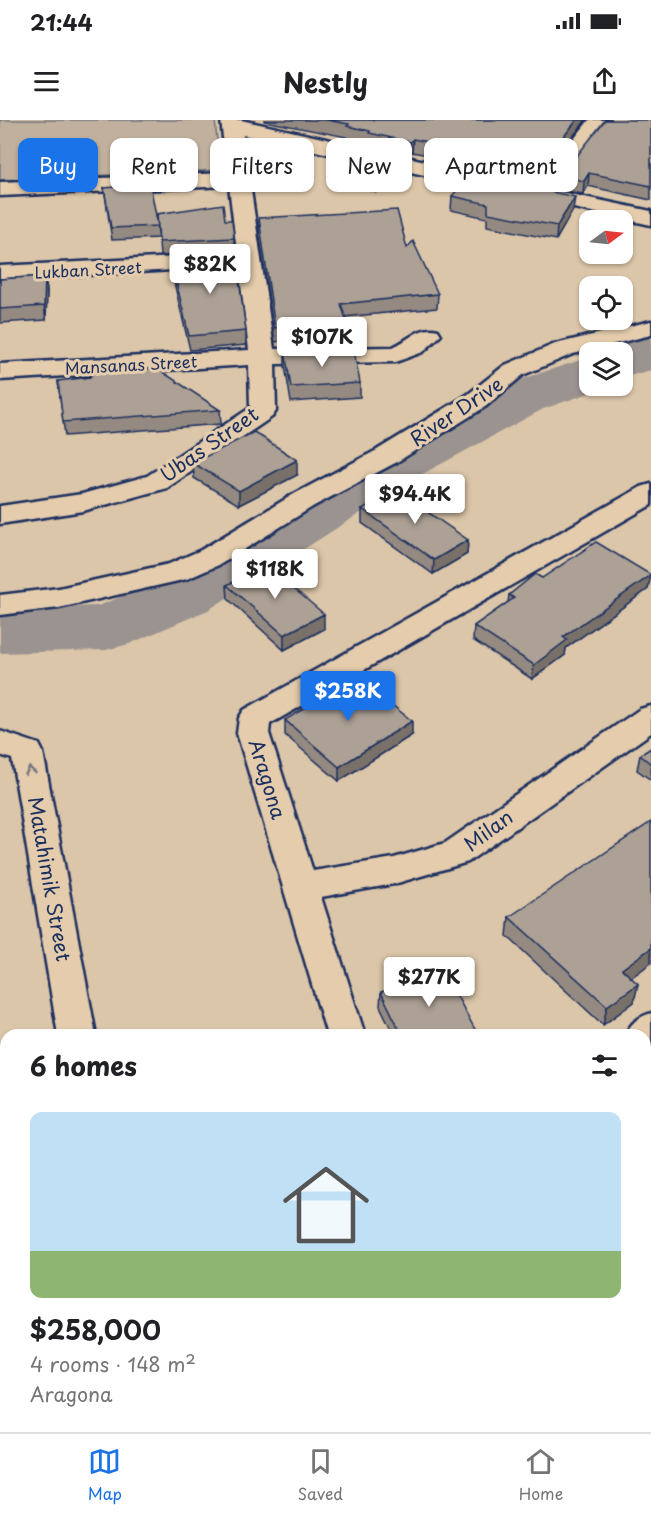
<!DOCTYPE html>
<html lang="en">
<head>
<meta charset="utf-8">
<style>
	:root { --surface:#fff; --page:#f6f6f6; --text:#202124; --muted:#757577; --line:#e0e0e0; --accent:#1a73e8 }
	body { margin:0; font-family:"Playpen Sans",sans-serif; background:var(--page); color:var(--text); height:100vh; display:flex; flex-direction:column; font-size:22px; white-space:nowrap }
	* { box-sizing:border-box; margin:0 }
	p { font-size:20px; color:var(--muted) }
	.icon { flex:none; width:33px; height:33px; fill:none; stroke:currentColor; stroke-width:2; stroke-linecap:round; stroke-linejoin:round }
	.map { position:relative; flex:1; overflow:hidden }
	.details { position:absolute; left:0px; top:909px; width:651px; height:404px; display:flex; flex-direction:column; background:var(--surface); border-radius:18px 18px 0 0; box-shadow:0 2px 4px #0004 }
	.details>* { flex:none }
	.hud { position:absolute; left:18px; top:18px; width:615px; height:54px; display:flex; gap:12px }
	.needle { width:39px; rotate:75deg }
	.fabs { position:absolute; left:579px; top:90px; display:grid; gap:12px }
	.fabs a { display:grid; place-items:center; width:54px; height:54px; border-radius:12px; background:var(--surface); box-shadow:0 2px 4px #0004; font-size:30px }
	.price { position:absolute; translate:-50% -51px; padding:0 14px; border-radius:6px; background:#fff; color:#222; font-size:20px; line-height:39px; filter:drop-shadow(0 2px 3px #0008) }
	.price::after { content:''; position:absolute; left:50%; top:36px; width:18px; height:14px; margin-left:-9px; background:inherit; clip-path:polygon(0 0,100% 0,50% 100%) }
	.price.current { background:var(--accent); color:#fff }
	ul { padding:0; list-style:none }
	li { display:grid; align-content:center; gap:12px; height:318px; padding:0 30px }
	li+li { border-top:2px solid var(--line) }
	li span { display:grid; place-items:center; height:186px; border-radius:12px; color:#555 }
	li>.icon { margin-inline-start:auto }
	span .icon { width:108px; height:108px; fill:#fffc; stroke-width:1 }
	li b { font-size:26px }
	h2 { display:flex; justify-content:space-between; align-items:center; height:72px; padding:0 30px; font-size:26px }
	.tag { padding:0 21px; border-radius:12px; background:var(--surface); box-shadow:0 2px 4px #0004; font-size:21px; line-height:54px }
	.tag.current { background:var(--accent); color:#fff }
	.status { display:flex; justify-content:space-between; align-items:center; height:42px; padding:0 30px; background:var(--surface); direction:ltr }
	.status svg { height:16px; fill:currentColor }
	header { display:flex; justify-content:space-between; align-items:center; height:78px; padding:0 30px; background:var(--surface); font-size:27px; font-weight:700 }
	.tabs { display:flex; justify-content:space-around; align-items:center; height:84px; border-top:2px solid var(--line); background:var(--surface); font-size:16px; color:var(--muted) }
	.tabs a { display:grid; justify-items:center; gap:3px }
	.tabs .current { color:var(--accent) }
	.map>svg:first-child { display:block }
	.green { fill:#c0b09d; stroke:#6e707e; stroke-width:1.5 }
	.water { fill:#9a9390; stroke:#676b7c; stroke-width:1.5 }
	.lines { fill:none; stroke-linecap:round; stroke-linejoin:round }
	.river { fill:#9a9390; fill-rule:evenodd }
	.minor-casing { stroke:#1b2f5e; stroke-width:5 }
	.minor { fill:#e4ccac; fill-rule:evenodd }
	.wall { fill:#958a81; stroke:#1b2f5e; stroke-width:1.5 }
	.shaded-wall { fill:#797169; stroke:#1b2f5e; stroke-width:1.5 }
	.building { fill:#ada196; stroke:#1b2f5e; stroke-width:1.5 }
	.oneway { stroke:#757681 }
	.labels { text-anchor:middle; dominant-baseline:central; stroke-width:6; stroke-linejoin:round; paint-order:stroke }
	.far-street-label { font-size:16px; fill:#1b2f5e; stroke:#e4ccac }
	.street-label { font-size:20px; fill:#1b2f5e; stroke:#e4ccac }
</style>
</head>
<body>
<div class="status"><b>21:44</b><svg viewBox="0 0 49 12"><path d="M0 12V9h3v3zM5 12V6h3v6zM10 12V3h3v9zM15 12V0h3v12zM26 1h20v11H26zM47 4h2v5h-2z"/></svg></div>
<header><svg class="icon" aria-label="menu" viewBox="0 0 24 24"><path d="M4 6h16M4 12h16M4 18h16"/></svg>Nestly<svg class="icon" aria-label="share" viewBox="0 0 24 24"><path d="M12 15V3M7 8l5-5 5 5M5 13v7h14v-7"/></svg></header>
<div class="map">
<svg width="651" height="1312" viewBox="0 0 651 1312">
	<rect width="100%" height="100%" fill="#dcc6a9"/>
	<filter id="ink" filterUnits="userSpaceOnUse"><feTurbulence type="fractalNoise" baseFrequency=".0167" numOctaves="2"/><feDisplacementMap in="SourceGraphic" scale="12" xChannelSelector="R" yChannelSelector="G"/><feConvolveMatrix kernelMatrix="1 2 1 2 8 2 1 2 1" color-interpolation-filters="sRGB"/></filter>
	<g filter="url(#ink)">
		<!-- green -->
		<polygon class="green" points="0,0 215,0 220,50 0,60"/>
		<!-- water -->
		<polygon class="water" points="651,989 651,1073 647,1073 645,990"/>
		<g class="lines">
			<!-- river -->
			<g class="river">
				<polygon points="651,216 651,250 622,258 622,232 601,232"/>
				<polygon points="590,237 590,266 610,266 543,289 417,357 208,490 129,524 106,530 0,533 0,489 98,486 162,460 375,331 503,265"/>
			</g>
			<!-- minor casing -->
			<g class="minor-casing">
				<g id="minor">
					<path d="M221,0H241L537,66L589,0H610L556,71L651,91V105L243,15L274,229L393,227C409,220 420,205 438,210L441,215L423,232L396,242L275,244L276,291L272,297L167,368L83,391L0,404V386L82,374L147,356L250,288L249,245L0,260V244L249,230L229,66L0,76V62L227,53Z"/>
					<polygon points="217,135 225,137 229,142 225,147 0,160 0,146"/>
					<polygon points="651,201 651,215 573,234 523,255 485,287 397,342 314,386 221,444 187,459 59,488 0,495 0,475 59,468 169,444 201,430 294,374 377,330 467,275 505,245 555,224"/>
					<polygon points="651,364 651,385 270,604 269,613 313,751 394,738 445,723 640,589 651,586 651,613 468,742 394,764 321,777 365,915 327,915 237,613 239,598 244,590 641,367"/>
					<polygon points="0,611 39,624 43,632 96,915 58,915 12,639 0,635"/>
					<path d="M651,893V928L645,931V915H625C632,902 637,898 651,893Z"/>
					<polygon points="6,958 6,992 0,993 0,959"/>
					<rect x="0" y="1175" width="6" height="42"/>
					<polygon points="39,1306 84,1306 83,1312 37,1312"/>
					<polygon points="350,1306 395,1306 395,1312 349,1312"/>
				</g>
			</g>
			<!-- minor -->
			<use href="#minor" class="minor"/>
		</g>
		<!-- wall -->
		<g class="wall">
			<polygon points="264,0 586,0 536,63 484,52 484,46 412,32 409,35 368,26 368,24 347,19 347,17 264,1"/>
			<polygon points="651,0 651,80 588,66 583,74 560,70 561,56"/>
			<polygon points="395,44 395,51 376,72 334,62 334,55"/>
			<polygon points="104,68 158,106 159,118 112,120"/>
			<polygon points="452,76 573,90 556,120 487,106 487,98 451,90"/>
			<polygon points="157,94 225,100 234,118 234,132 160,136"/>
			<polygon points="259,98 438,174 437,188 345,197 350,212 349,225 282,227 281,221 275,222 259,111"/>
			<polygon points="171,140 246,211 246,225 190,230 172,154"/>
			<polygon points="45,156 47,170 46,200 0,203 0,159"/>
			<polygon points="285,232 360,263 360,277 291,282 285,246"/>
			<polygon points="58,261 220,290 221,304 65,316"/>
			<polygon points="193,343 297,355 239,385 194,358"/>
			<polygon points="362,389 468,420 467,434 433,454 362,403"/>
			<polygon points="542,458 648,469 566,528 565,535 532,559 473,520 474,506 508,482 509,475"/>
			<polygon points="227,465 324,509 284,530 228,479"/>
			<polygon points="285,600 412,615 339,661 285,615"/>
			<polygon points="651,628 651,660 637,650 640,635"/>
			<polygon points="509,797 631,858 634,882 603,905 507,816"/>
			<polygon points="381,872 478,915 394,915 380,886"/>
		</g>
		<!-- shaded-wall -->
		<g class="shaded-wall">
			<polygon points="577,0 586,0 536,63 537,50"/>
			<polygon points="413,19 412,32 409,35 410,22"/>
			<polygon points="395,44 395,51 376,72 376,65"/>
			<polygon points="589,53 588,66 583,74 584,61"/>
			<polygon points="575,77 573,90 556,120 557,106"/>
			<polygon points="45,156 47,170 46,200 44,186"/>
			<polygon points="297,340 297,355 239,385 239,371"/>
			<polygon points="468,420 467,434 433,454 434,440"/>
			<polygon points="651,455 648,469 566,528 565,535 532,559 534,545 563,517"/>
			<polygon points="324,494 324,509 284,530 284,515"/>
			<polygon points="412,601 412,615 339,661 339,647"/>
			<polygon points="651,828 651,843 617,868 622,849"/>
			<polygon points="638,864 634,882 603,905 607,886"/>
		</g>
		<!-- building -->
		<g class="building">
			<polygon points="326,0 577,0 537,50 485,39 489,34 413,19 410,22 369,13 370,11 347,6 349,4"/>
			<polygon points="605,0 651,0 651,66 589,53 584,61 561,56"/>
			<polygon points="353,35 395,44 376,65 334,55"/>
			<polygon points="471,54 575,77 557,106 488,93 488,84 452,76"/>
			<polygon points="150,64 158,106 111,108 104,68"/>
			<polygon points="223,84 225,100 232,100 234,118 159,122 157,94"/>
			<polygon points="397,90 407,128 413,121 438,174 341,184 350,212 282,213 281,207 275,208 259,98"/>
			<polygon points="236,137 246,211 189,216 171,140"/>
			<polygon points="45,156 44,186 0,189 0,159"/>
			<polygon points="354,231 360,263 291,267 285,232"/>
			<polygon points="96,248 158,249 220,290 63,302 58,261 90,257"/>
			<polygon points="254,312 297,340 239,371 193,343"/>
			<polygon points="396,370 468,420 434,440 362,389"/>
			<polygon points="596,422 651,455 563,517 567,520 534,545 474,506 514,478 509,475 535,454 542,458"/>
			<polygon points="266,445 324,494 284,515 227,465"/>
			<polygon points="357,557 412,601 339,647 285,600"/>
			<polygon points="651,628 651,644 640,635"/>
			<polygon points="651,702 651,828 622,849 638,864 607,886 509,797"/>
			<polygon points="444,852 478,915 402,915 381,872"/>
			<polygon points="645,1127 651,1155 651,1312 460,1312 459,1306 645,1306"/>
		</g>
		<!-- one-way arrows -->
		<defs><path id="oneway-chevron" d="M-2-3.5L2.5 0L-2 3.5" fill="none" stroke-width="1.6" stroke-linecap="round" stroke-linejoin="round" transform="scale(1.5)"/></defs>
		<use class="oneway" href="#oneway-chevron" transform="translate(30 651) rotate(-100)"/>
	</g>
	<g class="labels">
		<!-- far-street labels -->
		<g class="far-street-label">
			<text transform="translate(88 149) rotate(-3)">Lukban Street</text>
			<text transform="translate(131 244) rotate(-3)">Mansanas Street</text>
		</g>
		<!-- street labels -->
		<g class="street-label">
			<text transform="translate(456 291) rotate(-34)">River Drive</text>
			<text transform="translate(209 324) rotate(-35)">Ubas Street</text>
			<text transform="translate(268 659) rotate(73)">Aragona</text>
			<text transform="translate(488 710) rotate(-36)">Milan</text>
			<text transform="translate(50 759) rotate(80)">Matahimik Street</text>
		</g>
	</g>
</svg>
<div class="fabs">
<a><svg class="needle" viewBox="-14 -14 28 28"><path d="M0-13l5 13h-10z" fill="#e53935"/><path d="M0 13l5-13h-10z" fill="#757577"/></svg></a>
<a><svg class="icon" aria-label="locate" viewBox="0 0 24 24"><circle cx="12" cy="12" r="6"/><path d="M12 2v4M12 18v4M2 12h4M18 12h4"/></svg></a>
<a><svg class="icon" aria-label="layers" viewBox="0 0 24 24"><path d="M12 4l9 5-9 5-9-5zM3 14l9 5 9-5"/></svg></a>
</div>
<b class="price" style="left:210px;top:175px">$82K</b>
<b class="price" style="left:322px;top:248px">$107K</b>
<b class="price" style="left:415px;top:405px">$94.4K</b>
<b class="price" style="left:275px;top:480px">$118K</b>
<b class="price current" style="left:348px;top:602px">$258K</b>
<b class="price" style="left:429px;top:888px">$277K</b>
<div class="hud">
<a class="tag current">Buy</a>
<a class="tag">Rent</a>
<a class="tag">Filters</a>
<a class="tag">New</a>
<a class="tag">Apartment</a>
</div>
<section class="details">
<h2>6 homes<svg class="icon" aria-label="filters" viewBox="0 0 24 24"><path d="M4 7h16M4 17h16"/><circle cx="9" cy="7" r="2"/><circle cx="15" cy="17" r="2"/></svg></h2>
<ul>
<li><span style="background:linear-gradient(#bfe0f5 75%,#8fb573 0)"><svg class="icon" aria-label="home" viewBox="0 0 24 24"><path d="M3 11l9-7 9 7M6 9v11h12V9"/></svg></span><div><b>$258,000</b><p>4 rooms · 148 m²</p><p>Aragona</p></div></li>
</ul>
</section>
</div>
<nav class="tabs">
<a class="current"><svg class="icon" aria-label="map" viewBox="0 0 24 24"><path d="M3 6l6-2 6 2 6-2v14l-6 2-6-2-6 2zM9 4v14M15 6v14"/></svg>Map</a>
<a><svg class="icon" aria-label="saved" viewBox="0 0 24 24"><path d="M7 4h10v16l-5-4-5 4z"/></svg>Saved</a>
<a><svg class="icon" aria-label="home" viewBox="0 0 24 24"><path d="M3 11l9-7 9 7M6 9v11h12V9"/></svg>Home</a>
</nav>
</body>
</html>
